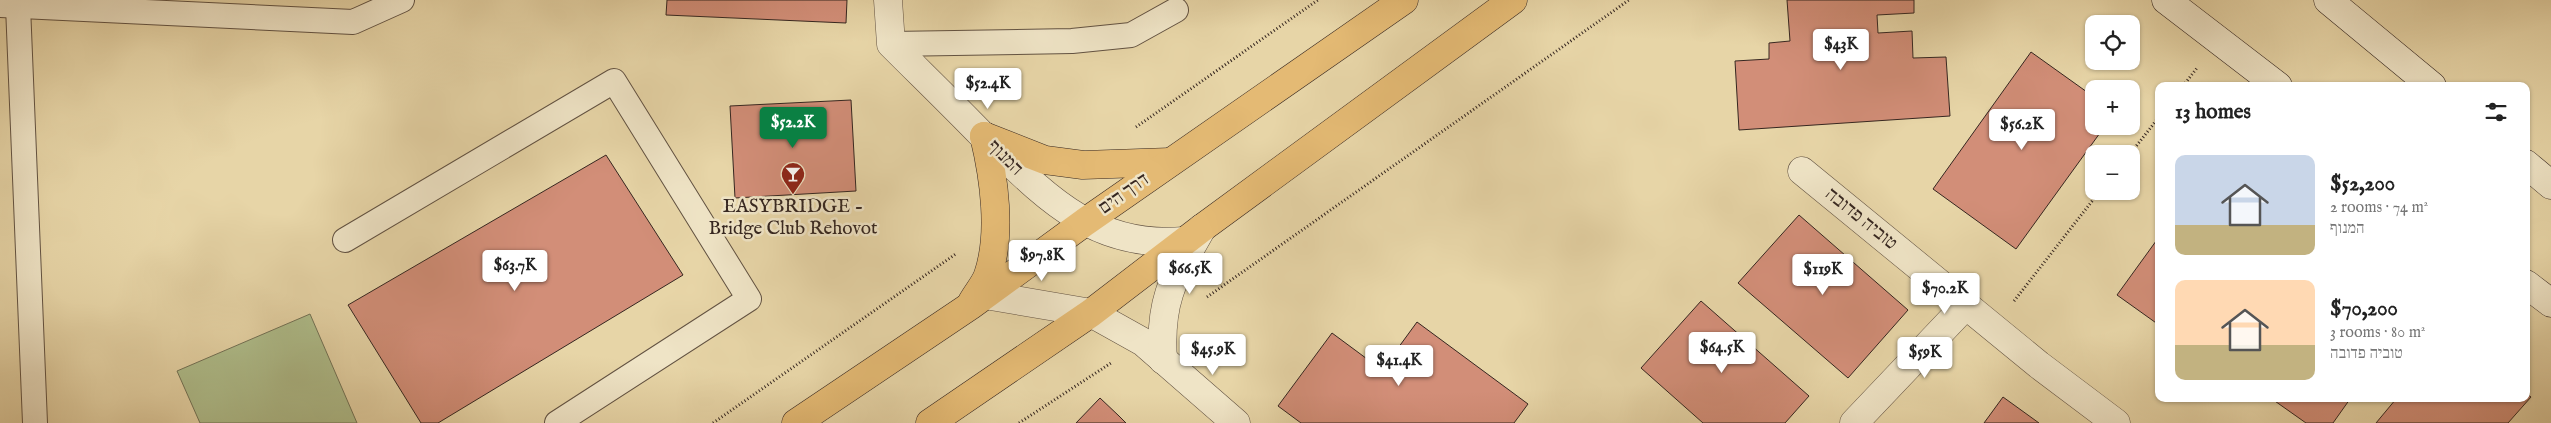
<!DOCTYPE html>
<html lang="en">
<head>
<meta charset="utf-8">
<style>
	:root { --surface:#fff; --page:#f2f2f2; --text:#222; --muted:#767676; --accent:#0b8043 }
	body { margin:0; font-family:"IM FELL English","Frank Ruhl Libre",serif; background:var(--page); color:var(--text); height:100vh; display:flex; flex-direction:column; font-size:19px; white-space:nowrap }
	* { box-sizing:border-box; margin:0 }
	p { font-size:16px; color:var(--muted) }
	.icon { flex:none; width:28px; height:28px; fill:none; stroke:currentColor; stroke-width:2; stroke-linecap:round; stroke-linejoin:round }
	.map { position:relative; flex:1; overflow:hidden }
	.details { position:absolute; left:2155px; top:82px; width:375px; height:320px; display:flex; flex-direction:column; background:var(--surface); border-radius:10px; box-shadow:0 1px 4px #0004 }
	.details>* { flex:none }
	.tools { position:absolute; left:2085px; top:15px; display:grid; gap:10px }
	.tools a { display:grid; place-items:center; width:55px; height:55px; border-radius:10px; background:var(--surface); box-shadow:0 1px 4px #0004; font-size:25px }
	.price { position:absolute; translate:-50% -42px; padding:0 11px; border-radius:5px; background:#fff; color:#222; font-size:16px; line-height:32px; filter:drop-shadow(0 1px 2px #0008) }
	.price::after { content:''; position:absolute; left:50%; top:30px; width:15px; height:11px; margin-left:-8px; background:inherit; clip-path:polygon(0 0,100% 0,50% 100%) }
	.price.current { background:var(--accent); color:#fff }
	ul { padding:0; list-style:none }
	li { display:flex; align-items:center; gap:15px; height:125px; padding:0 20px }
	li span { display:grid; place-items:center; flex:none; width:140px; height:100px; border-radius:10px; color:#555 }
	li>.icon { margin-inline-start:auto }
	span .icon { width:60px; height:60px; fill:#fffc; stroke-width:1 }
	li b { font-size:21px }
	h2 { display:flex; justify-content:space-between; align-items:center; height:60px; padding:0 20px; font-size:21px }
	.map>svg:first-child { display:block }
	.green { fill:#afbe8c; stroke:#727256 }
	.building { fill:#d28e78; stroke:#352620 }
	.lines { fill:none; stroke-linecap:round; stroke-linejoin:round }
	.lane-casing { stroke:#625242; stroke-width:26 }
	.street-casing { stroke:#625242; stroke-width:29 }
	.secondary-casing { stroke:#352620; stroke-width:29 }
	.primary-casing { stroke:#352620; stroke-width:29 }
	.path { stroke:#352620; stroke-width:3; stroke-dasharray:1 2.5; stroke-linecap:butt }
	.lane { stroke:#efe4c6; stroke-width:24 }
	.street { stroke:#efe4c6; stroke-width:28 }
	.secondary { stroke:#efe4c6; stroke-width:28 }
	.primary { stroke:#e4ba74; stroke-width:28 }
	.labels { text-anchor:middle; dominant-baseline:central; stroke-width:5; stroke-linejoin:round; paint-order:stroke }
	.street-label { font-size:19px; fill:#352620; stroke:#efe4c6 }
	.poi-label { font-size:19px; fill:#352620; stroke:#efe4c6 }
</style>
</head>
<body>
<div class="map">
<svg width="2551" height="423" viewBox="0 0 2551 423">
	<rect width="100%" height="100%" fill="#e7d5a7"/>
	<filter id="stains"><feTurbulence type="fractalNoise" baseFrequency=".004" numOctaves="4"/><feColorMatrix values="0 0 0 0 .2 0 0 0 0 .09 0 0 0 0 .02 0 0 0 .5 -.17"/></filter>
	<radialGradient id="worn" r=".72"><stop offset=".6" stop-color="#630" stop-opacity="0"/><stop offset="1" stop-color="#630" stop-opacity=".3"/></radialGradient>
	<!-- green -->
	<polygon class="green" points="310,314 357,423 200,423 177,371"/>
	<!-- building -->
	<g class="building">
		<polygon points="667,0 847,0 846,23 666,15"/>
		<polygon points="1787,0 1914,0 1914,13 1877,15 1878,33 1912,31 1913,58 1946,57 1950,116 1739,130 1735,61 1769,59 1769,43 1790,41"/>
		<polygon points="2031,52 2094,97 2094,126 2105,126 2016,249 1933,189"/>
		<polygon points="851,100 856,191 735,198 730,106"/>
		<polygon points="606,155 683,275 438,423 421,423 348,305"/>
		<polygon points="1799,215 1908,310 1848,378 1738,283"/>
		<polygon points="2159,237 2159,325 2117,295"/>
		<polygon points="1701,301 1809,396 1785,423 1703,423 1641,368"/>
		<polygon points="1417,322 1528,404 1514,423 1301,423 1278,406 1332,333 1382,370"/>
		<polygon points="2526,393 2531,397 2508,423 2376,423 2396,399 2526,399"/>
		<polygon points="2003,397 2039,423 1984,423"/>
		<polygon points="1100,398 1119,416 1126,423 1076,423"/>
		<polygon points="2272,399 2350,399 2333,423 2306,423"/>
	</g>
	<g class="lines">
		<!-- lane casing -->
		<g class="lane-casing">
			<g id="lane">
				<polyline points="0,5 353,22 402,0"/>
				<polyline points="18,6 35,423"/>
				<polyline points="891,44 1072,41 1131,35 1176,10"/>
				<polyline points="345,240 614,81 749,299 557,423"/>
			</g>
		</g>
		<!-- street casing -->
		<g class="street-casing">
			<g id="street">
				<path d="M888,0L891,44C922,75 953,105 983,136C1043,194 1092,249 1184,241"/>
				<polyline points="1802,171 2039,365 2116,423"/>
				<polyline points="985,295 1091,313 1143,342 1236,423"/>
				<path d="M1163,360C1159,300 1173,279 1202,228"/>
				<polyline points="1854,423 1966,305"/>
			</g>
		</g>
		<!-- secondary casing -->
		<g class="secondary-casing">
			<g id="secondary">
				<polyline points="2166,0 2278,86"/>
				<polyline points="2328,0 2432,86"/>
				<polyline points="2526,164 2551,185"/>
				<polyline points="2526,284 2551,303"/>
			</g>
		</g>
		<!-- primary casing -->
		<g class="primary-casing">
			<g id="primary">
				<polyline points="984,136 1045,160 1083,165 1170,162"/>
				<path d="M972,302C977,293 985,284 988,275C1002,234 994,177 984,136"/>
				<polyline points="796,423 970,306 1085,222 1404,0"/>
				<polyline points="930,423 1091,313 1202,228 1513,0"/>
			</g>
		</g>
		<!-- path -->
		<g class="path">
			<polyline points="2183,86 2197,68"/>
			<polyline points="1136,127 1318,0"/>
			<polyline points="2130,154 2159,117"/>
			<polyline points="1207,297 1629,0"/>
			<polyline points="2014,301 2100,191"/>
			<polyline points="713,423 957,253"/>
			<polyline points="1019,423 1111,363"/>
		</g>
		<!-- lane -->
		<use href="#lane" class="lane"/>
		<!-- street -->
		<use href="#street" class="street"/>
		<!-- secondary -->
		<use href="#secondary" class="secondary"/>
		<!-- primary -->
		<use href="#primary" class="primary"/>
	</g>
	<!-- icons -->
	<defs>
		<g id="bar-pin" transform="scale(1.25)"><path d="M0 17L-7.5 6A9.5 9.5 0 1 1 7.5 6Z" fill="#8f2418" stroke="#efe4c6"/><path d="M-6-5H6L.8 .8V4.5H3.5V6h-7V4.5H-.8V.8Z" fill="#fff"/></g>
	</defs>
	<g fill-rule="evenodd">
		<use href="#bar-pin" x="793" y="174"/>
	</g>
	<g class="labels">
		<!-- street labels -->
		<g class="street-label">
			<text transform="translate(1005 158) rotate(45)">המנוף</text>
			<text transform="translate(1124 194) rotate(-35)">דרך הים</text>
			<text transform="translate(1861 219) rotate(39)">טוביה פדובה</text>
		</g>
		<!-- poi labels -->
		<g class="poi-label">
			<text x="793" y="207">EASYBRIDGE -<tspan x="793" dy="22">Bridge Club Rehovot</tspan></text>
		</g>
	</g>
	<rect width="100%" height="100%" filter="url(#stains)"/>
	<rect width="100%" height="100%" fill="url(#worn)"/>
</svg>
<div class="tools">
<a><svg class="icon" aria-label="locate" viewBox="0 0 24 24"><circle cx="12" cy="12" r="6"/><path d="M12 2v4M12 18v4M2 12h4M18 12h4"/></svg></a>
<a>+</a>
<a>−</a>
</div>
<b class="price" style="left:1841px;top:71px">$43K</b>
<b class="price" style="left:988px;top:110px">$52.4K</b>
<b class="price current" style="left:793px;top:149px">$52.2K</b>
<b class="price" style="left:2022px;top:151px">$56.2K</b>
<b class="price" style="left:1042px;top:282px">$97.8K</b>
<b class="price" style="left:515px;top:292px">$63.7K</b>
<b class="price" style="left:1190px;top:295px">$66.5K</b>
<b class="price" style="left:1823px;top:296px">$119K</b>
<b class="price" style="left:1945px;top:315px">$70.2K</b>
<b class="price" style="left:1722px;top:374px">$64.5K</b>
<b class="price" style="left:1213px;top:376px">$45.9K</b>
<b class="price" style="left:1925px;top:379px">$59K</b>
<b class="price" style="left:1399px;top:387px">$41.4K</b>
<section class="details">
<h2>13 homes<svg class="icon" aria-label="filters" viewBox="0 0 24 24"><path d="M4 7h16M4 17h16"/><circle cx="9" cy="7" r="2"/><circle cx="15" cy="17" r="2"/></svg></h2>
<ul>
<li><span style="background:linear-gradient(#c9d6e8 70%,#c2b280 0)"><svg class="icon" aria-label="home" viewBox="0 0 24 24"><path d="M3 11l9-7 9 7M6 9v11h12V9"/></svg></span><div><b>$52,200</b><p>2 rooms · 74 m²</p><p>המנוף</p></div></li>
<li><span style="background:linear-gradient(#ffd9b3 65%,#c2b280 0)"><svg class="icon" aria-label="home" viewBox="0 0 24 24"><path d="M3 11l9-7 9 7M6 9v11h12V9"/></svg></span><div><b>$70,200</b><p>3 rooms · 80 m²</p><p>טוביה פדובה</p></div></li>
</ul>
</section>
</div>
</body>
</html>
